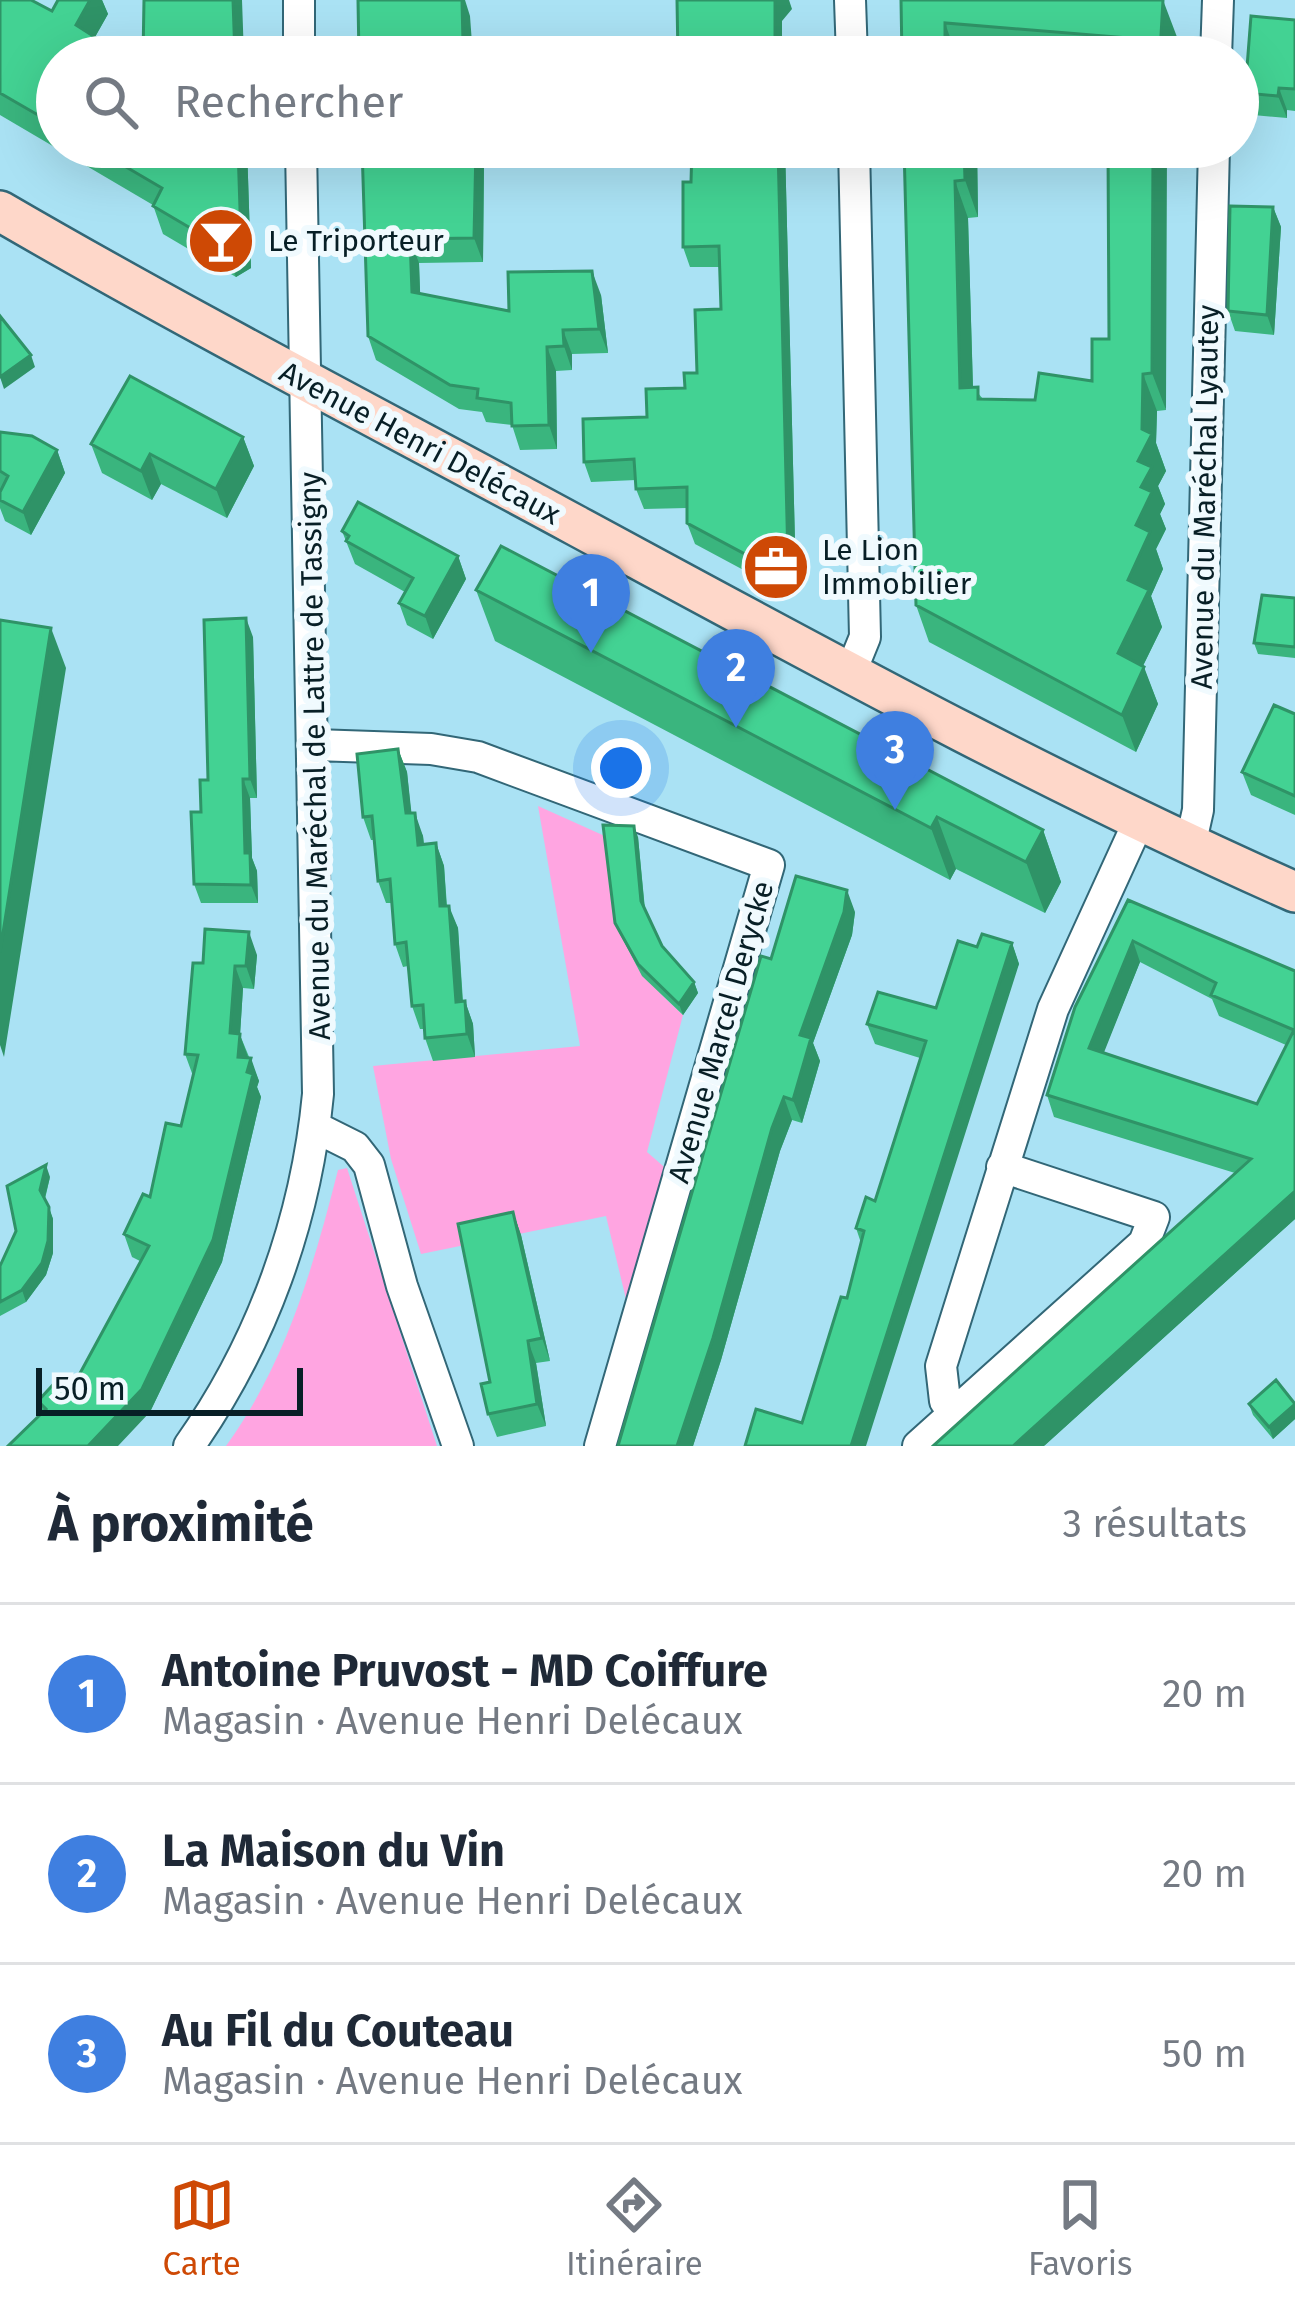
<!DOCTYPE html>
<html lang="fr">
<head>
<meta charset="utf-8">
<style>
  body { margin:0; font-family:"Fira Sans",sans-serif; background:#f6f6f7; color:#1f2937 }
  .scale { position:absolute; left:36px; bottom:30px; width:267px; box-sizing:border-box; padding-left:12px; border:6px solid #081f26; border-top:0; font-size:33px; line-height:42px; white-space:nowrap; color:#081f26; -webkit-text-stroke:9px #f0fafe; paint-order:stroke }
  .you { position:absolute; left:621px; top:768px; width:42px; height:42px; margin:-30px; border:9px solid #fff; border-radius:50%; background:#1a73e8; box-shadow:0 0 0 18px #1a73e833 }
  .badge { display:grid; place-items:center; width:78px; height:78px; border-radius:50%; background:#ce4905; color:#fff; font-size:39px; font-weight:700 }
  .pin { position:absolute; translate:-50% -99px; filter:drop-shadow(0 3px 6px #0008) }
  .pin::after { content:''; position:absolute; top:63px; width:42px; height:36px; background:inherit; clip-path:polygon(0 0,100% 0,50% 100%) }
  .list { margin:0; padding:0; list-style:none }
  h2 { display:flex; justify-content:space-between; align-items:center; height:156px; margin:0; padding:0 48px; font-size:51px }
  h2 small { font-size:39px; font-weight:400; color:#747a83 }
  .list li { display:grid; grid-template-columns:78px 1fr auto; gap:36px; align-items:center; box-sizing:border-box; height:180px; padding:0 48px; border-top:3px solid #e0e1e3 }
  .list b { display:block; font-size:45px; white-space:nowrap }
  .list p { margin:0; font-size:39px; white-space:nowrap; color:#747a83 }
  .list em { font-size:39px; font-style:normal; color:#747a83 }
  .icon { flex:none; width:66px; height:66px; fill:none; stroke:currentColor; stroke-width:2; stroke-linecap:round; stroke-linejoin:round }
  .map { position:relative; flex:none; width:1295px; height:1446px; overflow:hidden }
  .search { position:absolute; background:#fff; box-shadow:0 12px 48px #0002; left:36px; right:36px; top:36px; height:132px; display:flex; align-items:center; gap:30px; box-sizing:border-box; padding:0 42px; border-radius:66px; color:#747a83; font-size:45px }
  .sheet { height:696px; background:#fff }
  nav { display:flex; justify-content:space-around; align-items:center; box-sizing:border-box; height:168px; border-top:3px solid #e0e1e3; background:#fff; font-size:33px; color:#747a83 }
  nav a { display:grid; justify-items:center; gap:6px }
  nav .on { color:#ce4905 }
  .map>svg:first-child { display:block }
  .green { fill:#ffa5e1 }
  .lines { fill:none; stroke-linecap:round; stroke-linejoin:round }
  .street-casing { stroke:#326777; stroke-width:34 }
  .secondary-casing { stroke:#326777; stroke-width:44 }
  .street { stroke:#fff; stroke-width:30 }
  .secondary { stroke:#fed7c9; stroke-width:39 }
  .wall { fill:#3ab57e; fill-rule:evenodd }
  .shaded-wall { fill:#2f9367 }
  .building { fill:#43d293; stroke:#2f9367; stroke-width:3; fill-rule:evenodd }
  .labels { text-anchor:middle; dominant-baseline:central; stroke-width:12; stroke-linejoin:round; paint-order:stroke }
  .poi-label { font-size:30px; fill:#081f26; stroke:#f0fafe; text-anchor:start }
  .street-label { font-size:30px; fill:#081f26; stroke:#f0fafe }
</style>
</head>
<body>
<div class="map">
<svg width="1295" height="1446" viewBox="0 0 1295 1446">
  <rect width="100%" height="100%" fill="#aae2f4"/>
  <path class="green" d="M 538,806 L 607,837 C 613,921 619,957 683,1015 L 647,1152 L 670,1172 L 631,1320 L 606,1216 L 421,1254 L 391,1159 L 373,1066 L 580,1046 Z
    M 347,1168 L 437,1446 L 226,1446 C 286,1363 313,1268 338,1170 Z"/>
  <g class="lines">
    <g class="street-casing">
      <path id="street" d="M 299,0 L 299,57
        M 850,0 L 852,57
        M 1216,57 L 1218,0
        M 850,674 L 865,637 L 854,147
        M 315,745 L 431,749 L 478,757 L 769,865 L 600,1446
        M 1190,846 L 1198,810 L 1214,147
        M 315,1127 L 355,1147 L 369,1165 L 402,1286 L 458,1446
        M 954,1413 L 945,1401 L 941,1366 L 1053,1009 L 1138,823
        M 189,1446 C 262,1343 306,1220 318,1094 L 301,147
        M 918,1446 L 1144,1243 L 1154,1217 L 1002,1167"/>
    </g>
    <g class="secondary-casing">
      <path id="secondary" d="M 0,211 C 189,321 383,421 575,525 C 812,653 1048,783 1295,892"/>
    </g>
    <use href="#street" class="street"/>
    <use href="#secondary" class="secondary"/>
  </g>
  <path class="wall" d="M 0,0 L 52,11 L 58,0 L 102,0 L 108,14 L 95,37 L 57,57 L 57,147 L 247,147 L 251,268 L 236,277 L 163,234 L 153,205 L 0,115 Z
    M 901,0 L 1177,37 L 1176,57 L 902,57 Z
    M 1295,20 L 1295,111 L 1287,110 L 1287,118 L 1253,115 L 1245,93 Z
    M 362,147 L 480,147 L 484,160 L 483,262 L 419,263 L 420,294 L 509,311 L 601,295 L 608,353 L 572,354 L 572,370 L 556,371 L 557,449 L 520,450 L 512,425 L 486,422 L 482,412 L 459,409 L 376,360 L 368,336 Z
    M 692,147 L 785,147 L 796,582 L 781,590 L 695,544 L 687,523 L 687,508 L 644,509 L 636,489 L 636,480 L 591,482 L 584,462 L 685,388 L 697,373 L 721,309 L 720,267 L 690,267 L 683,247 L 691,182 Z
    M 904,147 L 977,147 L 978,217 L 968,218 L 973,387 L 983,399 L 1035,400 L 1092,381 L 1109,339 L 1108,147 L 1166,410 L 1157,411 L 1156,443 L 1166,471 L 1158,486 L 1165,504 L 1160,514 L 1166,529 L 1156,549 L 1163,569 L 1151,596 L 1162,627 L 1143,666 L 1158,704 L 1136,752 L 929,642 L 916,605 Z
    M 1273,207 L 1281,227 L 1274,335 L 1235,331 L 1228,311 Z
    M 0,432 L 57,450 L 65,473 L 31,535 L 5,521 L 0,508 Z
    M 243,437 L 254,466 L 227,518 L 161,484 L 152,500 L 102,473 L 91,444 Z
    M 342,531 L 458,556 L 466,579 L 433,639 L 407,625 L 399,603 L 405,592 L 355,564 Z
    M 476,590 L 1043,830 L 1061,882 L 1045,913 L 956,869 L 950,880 L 495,641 Z
    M 1295,598 L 1295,658 L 1258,654 L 1254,643 Z
    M 253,637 L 257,798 L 250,798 L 252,858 L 257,871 L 258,903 L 201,903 L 194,884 L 201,812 L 208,780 Z
    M 1295,714 L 1295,815 L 1251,795 L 1242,772 Z
    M 398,749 L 407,772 L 411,813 L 423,836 L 424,844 L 436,843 L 444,866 L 447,906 L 458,928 L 463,1001 L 465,1001 L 473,1024 L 475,1057 L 433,1061 L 425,1038 L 424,1029 L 420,1029 L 412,1006 L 408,966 L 403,967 L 395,944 L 392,903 L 386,903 L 378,881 L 374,840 L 371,840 L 363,817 Z
    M 638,837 L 645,909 L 662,946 L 694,982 L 698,993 L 683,1015 L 642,976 L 620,934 L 615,923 Z
    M 1128,900 L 1295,971 L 1295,1219 L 1044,1446 L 1235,1173 L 1054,1117 L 1047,1095 ZM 1140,962 L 1212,999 L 1219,1016 L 1286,1045 L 1257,1104 L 1103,1053 Z
    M 855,912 L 852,935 L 813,1043 L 820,1061 L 802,1123 L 792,1120 L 780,1151 L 721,1360 L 693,1446 L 618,1446 L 771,959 Z
    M 1012,943 L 1019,964 L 802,1423 L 847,1298 L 861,1243 L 856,1228 L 875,1201 L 920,1058 L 875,1044 L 867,1024 L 936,1008 L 977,947 Z
    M 257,955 L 254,989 L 243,988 L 240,1035 L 259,1081 L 257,1087 L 261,1097 L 222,1262 L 150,1412 L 42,1412 L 38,1401 L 72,1388 L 140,1261 L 132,1257 L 124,1234 L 150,1197 L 181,1126 L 193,1076 L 185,1054 L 203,963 Z
    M 50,1177 L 45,1199 L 53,1219 L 53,1253 L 46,1275 L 26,1302 L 0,1316 L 0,1266 Z
    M 513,1212 L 521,1235 L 550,1361 L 536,1363 L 546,1426 L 497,1437 L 488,1414 L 490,1382 Z
    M 1295,1402 L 1295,1419 L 1273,1439 L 1253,1415 L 1249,1404 Z"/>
  <path class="shaded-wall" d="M 90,0 L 102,0 L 108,14 L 86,53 L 76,25 Z
    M 233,0 L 242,0 L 244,57 L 235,57 Z
    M 462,0 L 465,0 L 470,16 L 473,57 L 467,57 L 463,43 Z
    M 775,0 L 789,0 L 792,9 L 782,21 L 782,57 L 775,57 Z
    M 1163,0 L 1177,37 L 1176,57 L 1161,57 L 1160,53 Z
    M 945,23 L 957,57 L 945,57 Z
    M 1279,88 L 1287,110 L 1287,118 L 1278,96 Z
    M 238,147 L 247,147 L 251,268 L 236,277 L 226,249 Z
    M 476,147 L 480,147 L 484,160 L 483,262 L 474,238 Z
    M 778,147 L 785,147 L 796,582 L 788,561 Z
    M 964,147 L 977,147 L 978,217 L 965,180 Z
    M 1153,147 L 1167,147 L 1166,410 L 1152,373 Z
    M 955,181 L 968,218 L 974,425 L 960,388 Z
    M 1273,207 L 1281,227 L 1274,335 L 1267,315 Z
    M 410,239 L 419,263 L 421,316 L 412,292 Z
    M 592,271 L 601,295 L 608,353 L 599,329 Z
    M 563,330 L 572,354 L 572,370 L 564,346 Z
    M 547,347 L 556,371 L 557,449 L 549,425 Z
    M 31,355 L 35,367 L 4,389 L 0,377 Z
    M 1143,374 L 1157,411 L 1156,443 L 1166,471 L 1158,486 L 1165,504 L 1160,514 L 1166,529 L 1156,549 L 1163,569 L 1151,596 L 1162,627 L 1131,690 L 1118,653 L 1141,487 L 1138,461 Z
    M 243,437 L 254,466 L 227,518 L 216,489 Z
    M 57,450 L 65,473 L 31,535 L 23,512 Z
    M 150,454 L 161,484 L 152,500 L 141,471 Z
    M 458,556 L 466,579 L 433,639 L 425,616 Z
    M 246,618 L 253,637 L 257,798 L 250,779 Z
    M 51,628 L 66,668 L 4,1057 L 0,1045 L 0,952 Z
    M 1144,667 L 1158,704 L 1136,752 L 1122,715 Z
    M 398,749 L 407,772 L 414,836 L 406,813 Z
    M 243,779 L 250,798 L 252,858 L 257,871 L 258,903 L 251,885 L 245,853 Z
    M 415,813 L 423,836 L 426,868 L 418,845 Z
    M 937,817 L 956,869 L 950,880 L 931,828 Z
    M 634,826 L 638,837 L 645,912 L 641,901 Z
    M 1043,830 L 1061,882 L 1045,913 L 1026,862 Z
    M 436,843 L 444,866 L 448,929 L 440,906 Z
    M 847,890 L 855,912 L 852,935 L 813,1043 L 820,1061 L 802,1123 L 793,1100 L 800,1035 Z
    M 449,906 L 458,928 L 464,1025 L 456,1002 Z
    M 249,932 L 257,955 L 254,989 L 246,966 Z
    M 1133,941 L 1140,962 L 1097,1070 L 1089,1048 Z
    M 1012,943 L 1019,964 L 866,1446 L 851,1446 Z
    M 235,966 L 243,988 L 240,1035 L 248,1057 L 247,1080 L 230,1033 Z
    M 694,982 L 698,993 L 683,1015 L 679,1004 Z
    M 465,1001 L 473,1024 L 475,1057 L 467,1034 Z
    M 251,1058 L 259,1081 L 257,1087 L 261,1097 L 222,1262 L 150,1412 L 118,1446 L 88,1446 L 247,1072 Z
    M 784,1097 L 792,1120 L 780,1151 L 721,1360 L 693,1446 L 677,1446 L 772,1128 Z
    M 46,1165 L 50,1177 L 44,1201 L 40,1190 Z
    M 1295,1191 L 1295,1219 L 1044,1446 L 1013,1446 Z
    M 49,1207 L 53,1219 L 53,1253 L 46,1275 L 26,1302 L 22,1290 Z
    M 513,1212 L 521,1235 L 550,1361 L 542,1338 Z
    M 528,1341 L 536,1363 L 546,1426 L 537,1404 Z
    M 1295,1404 L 1295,1419 L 1273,1439 L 1269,1427 Z"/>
  <path class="building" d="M 0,0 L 31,0 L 52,11 L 58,0 L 90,0 L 76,25 L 126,57 L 57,57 L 57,126 L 0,93 Z
    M 144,0 L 233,0 L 235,57 L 143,57 Z
    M 358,0 L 462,0 L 463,43 L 468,43 L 467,57 L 359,57 Z
    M 677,0 L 775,0 L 775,57 L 678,57 Z
    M 901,0 L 1163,0 L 1160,53 L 1129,50 L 1130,38 L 945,23 L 945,57 L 902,57 Z
    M 1251,16 L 1295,20 L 1295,89 L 1279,88 L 1278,96 L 1245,93 Z
    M 92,147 L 238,147 L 241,240 L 226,249 L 153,206 L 162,188 Z
    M 362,147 L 476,147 L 474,238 L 410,239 L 412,292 L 509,311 L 508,272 L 592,271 L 599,329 L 563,330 L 564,346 L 547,347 L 549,425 L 512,426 L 511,403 L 477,398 L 478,389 L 450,385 L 368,336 Z
    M 692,147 L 778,147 L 788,561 L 773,569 L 687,523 L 687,487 L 636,489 L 634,459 L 584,462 L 583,419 L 647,417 L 646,389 L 685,388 L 684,373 L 697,373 L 695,310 L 721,309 L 719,246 L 683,247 L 683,182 L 691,182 Z
    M 904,147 L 964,147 L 965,180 L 955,181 L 960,388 L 978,387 L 978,399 L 1035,400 L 1039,373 L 1092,381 L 1092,339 L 1109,339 L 1108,147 L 1153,147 L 1152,373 L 1143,374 L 1142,429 L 1152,434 L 1138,461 L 1152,467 L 1141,487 L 1152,492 L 1136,525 L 1150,532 L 1128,580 L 1149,590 L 1118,653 L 1144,667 L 1122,715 L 916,605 Z
    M 1230,206 L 1273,207 L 1267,315 L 1228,311 Z
    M 0,316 L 31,355 L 0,377 Z
    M 130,376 L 243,437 L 216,489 L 150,454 L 141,471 L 91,444 Z
    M 0,432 L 32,436 L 57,450 L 23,512 L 0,500 L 0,492 L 8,476 L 0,471 Z
    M 358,502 L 458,556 L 425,616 L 399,603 L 413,578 L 346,541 L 349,536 L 342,531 Z
    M 501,546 L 1043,830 L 1026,862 L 937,817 L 931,828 L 476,590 Z
    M 1262,595 L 1295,598 L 1295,647 L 1254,643 Z
    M 246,618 L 250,779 L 243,779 L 245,853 L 250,853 L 251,885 L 194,884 L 191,812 L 201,812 L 200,780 L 208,780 L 204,620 Z
    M 0,620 L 51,628 L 0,952 Z
    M 1274,705 L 1295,714 L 1295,796 L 1242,772 Z
    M 398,749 L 406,813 L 415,813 L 418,845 L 436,843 L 440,906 L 449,906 L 456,1002 L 465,1001 L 467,1034 L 425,1038 L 423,1005 L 412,1006 L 406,942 L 395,944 L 390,879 L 378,881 L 372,816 L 363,817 L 357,754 Z
    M 603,825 L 634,826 L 641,901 L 662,946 L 694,982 L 679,1004 L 638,964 L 615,923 Z
    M 796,876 L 847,890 L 844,912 L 800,1035 L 811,1038 L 793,1100 L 784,1097 L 772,1128 L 713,1338 L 677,1446 L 618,1446 L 761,956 L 771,959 Z
    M 1128,900 L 1295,971 L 1295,1191 L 1013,1446 L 933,1446 L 1251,1159 L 1047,1095 L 1075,1007 ZM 1133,941 L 1216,983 L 1211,995 L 1294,1030 L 1257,1104 L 1089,1048 Z
    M 205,929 L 249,932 L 246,966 L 235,966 L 230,1033 L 240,1034 L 238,1057 L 251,1058 L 247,1072 L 253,1074 L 213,1240 L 142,1389 L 88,1446 L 8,1446 L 46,1409 L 38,1401 L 60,1377 L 72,1388 L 149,1246 L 124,1234 L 143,1194 L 150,1197 L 166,1123 L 181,1126 L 198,1055 L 185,1054 L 193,963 L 203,963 Z
    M 982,934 L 1012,943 L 851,1446 L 745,1446 L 756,1409 L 802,1423 L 841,1297 L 847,1298 L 864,1231 L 856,1228 L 866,1197 L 875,1201 L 926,1041 L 867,1024 L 878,992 L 936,1008 L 958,941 L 977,947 Z
    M 46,1165 L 40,1190 L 49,1207 L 48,1241 L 42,1263 L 22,1290 L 0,1302 L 0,1266 L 16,1231 L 7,1186 Z
    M 513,1212 L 542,1338 L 528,1341 L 537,1404 L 488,1414 L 481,1384 L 490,1382 L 458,1224 Z
    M 1276,1380 L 1295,1404 L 1269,1427 L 1249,1404 Z"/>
  <defs>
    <g id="bar-disc" transform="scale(3.45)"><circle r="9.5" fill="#ce4905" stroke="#f0fafe"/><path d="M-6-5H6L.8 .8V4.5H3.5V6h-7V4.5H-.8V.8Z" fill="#fff"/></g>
    <g id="office-disc" transform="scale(3.45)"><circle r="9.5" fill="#ce4905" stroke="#f0fafe"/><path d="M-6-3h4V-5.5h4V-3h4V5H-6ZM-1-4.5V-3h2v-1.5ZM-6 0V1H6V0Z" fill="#fff"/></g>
  </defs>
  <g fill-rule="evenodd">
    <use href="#bar-disc" x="221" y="241"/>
    <use href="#office-disc" x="776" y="567"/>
  </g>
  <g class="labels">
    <g class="poi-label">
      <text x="268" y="241">Le Triporteur</text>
      <text x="822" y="550">Le Lion<tspan x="822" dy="34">Immobilier</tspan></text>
    </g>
    <g class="street-label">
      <text transform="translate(420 443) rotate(28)">Avenue Henri Delécaux</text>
      <text transform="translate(1205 497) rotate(-89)">Avenue du Maréchal Lyautey</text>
      <text transform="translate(315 756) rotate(-91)">Avenue du Maréchal de Lattre de Tassigny</text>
      <text transform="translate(721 1032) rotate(-74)">Avenue Marcel Derycke</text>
    </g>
  </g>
</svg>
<div class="scale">50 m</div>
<div class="you"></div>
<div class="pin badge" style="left:591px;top:653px;background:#3f7fe0">1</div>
<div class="pin badge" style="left:736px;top:728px;background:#3f7fe0">2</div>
<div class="pin badge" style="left:895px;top:810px;background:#3f7fe0">3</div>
<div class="search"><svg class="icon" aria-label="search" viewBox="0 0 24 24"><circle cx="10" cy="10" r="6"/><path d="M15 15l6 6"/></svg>Rechercher</div>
</div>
<section class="sheet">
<h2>À proximité<small>3 résultats</small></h2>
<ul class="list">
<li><span class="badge" style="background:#3f7fe0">1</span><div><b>Antoine Pruvost - MD Coiffure</b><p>Magasin · Avenue Henri Delécaux</p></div><em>20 m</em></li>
<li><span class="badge" style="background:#3f7fe0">2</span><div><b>La Maison du Vin</b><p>Magasin · Avenue Henri Delécaux</p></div><em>20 m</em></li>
<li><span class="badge" style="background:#3f7fe0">3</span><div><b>Au Fil du Couteau</b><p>Magasin · Avenue Henri Delécaux</p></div><em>50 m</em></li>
</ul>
</section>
<nav>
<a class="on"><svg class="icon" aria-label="map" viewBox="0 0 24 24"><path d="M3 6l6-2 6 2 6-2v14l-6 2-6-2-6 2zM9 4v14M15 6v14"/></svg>Carte</a>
<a><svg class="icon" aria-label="directions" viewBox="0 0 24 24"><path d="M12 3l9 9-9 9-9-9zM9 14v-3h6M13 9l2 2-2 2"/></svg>Itinéraire</a>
<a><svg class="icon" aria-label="saved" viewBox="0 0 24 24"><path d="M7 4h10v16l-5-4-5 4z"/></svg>Favoris</a>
</nav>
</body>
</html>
